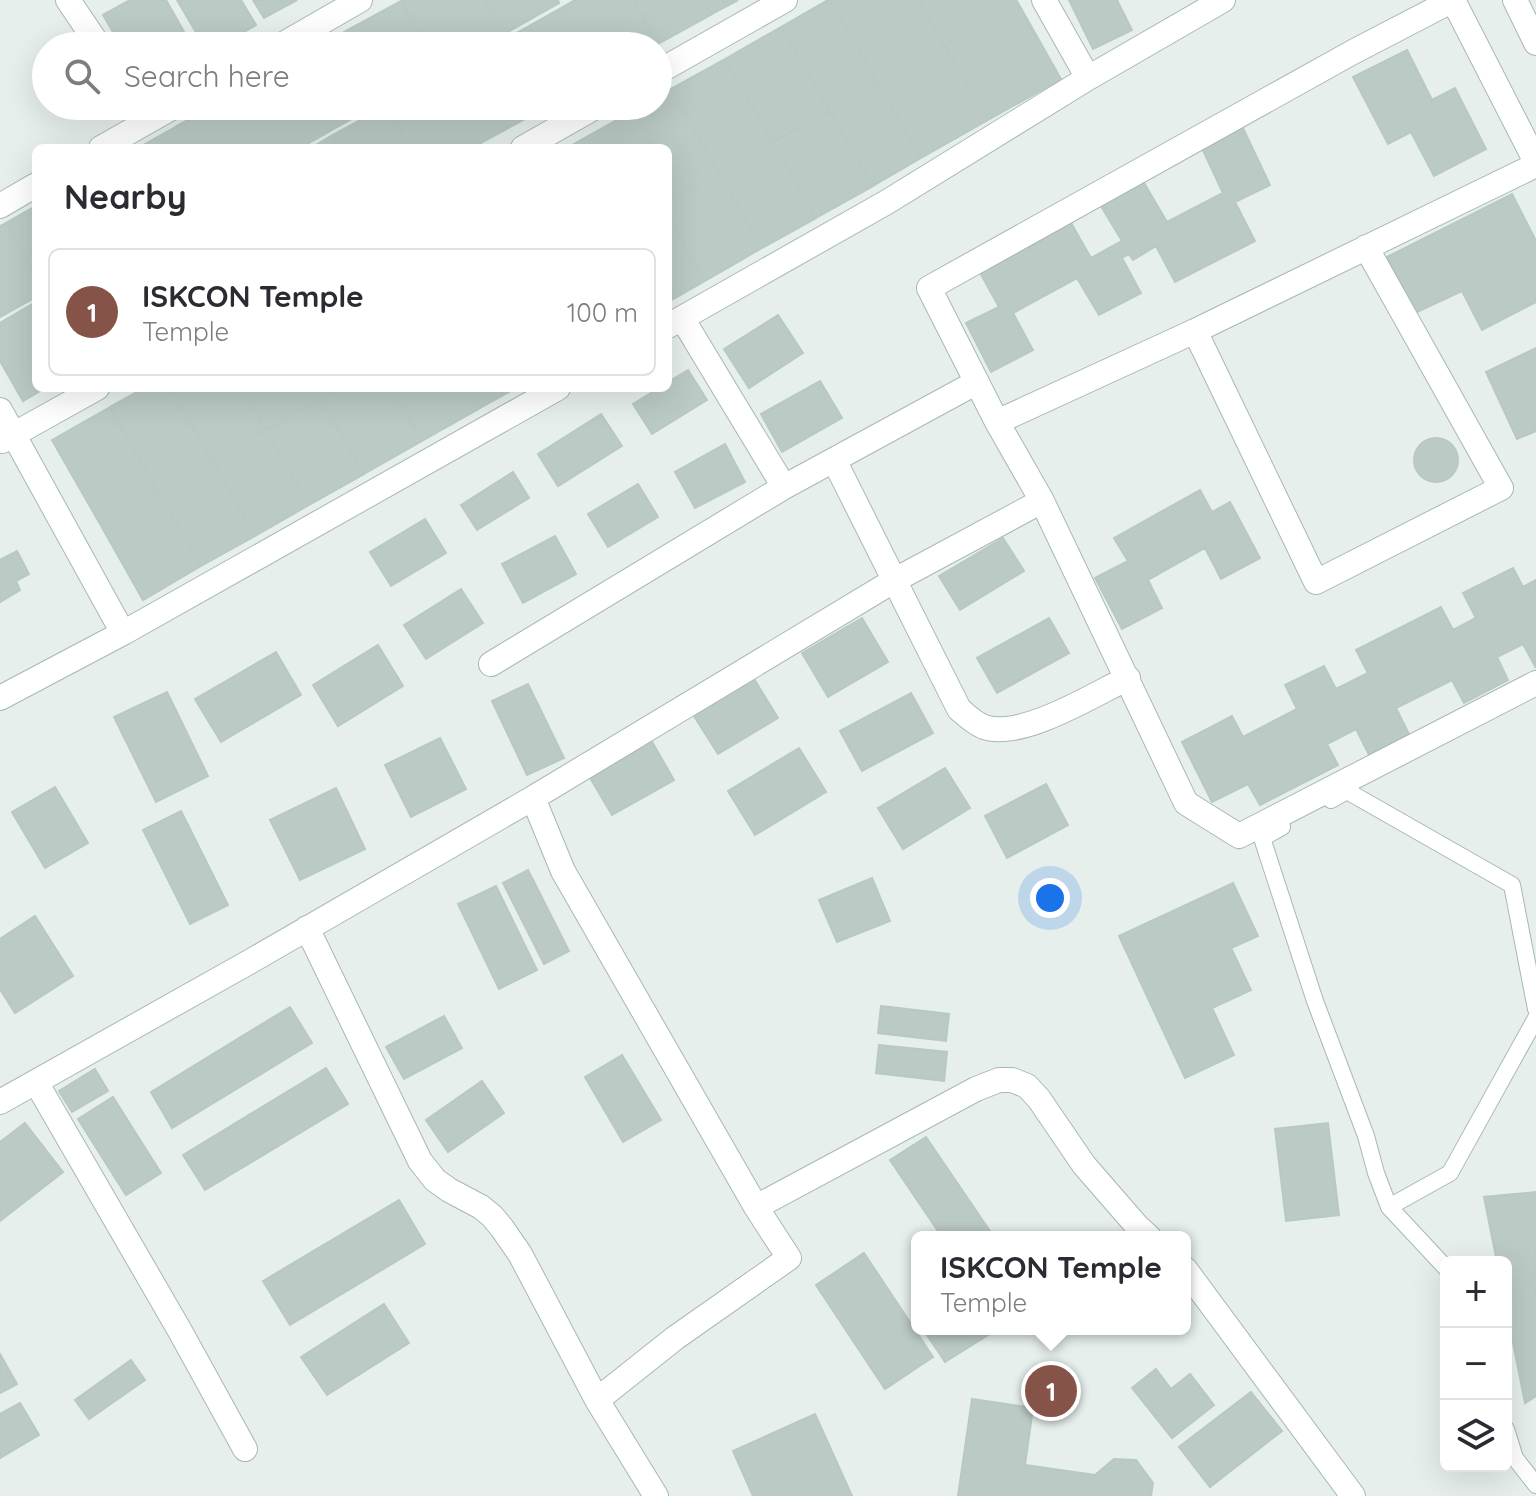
<!DOCTYPE html>
<html lang="en">
<head>
<meta charset="utf-8">
<style>
  body { margin:0; font-family:Quicksand,sans-serif; background:#f2f2f3; color:#2b2b33 }
  .controls { position:absolute; right:24px; bottom:24px; display:grid; overflow:hidden; border-radius:12px; box-shadow:0 8px 32px #0002 }
  .controls button { width:72px; height:72px; display:grid; place-items:center; padding:0; border:0; border-bottom:2px solid #e1e1e2; background:#fff; color:#2b2b33; font:40px sans-serif }
  .you { position:absolute; left:1050px; top:898px; width:28px; height:28px; margin:-20px; border:6px solid #fff; border-radius:50%; background:#1a73e8; box-shadow:0 0 0 12px #1a73e833 }
  .badge { display:grid; place-items:center; width:52px; height:52px; border-radius:50%; background:#855347; color:#fff; font-size:26px; font-weight:700 }
  .pin { position:absolute; translate:-50% -50%; border:4px solid #fff; box-shadow:0 2px 8px #0006 }
  .popup { position:absolute; left:911px; top:1231px; width:280px; height:104px; box-sizing:border-box; display:grid; place-content:center; border-radius:12px; background:#fff; filter:drop-shadow(0 2px 6px #0005); font-size:26px; white-space:nowrap; color:#7c7c81 }
  .popup b { font-size:30px; color:#2b2b33 }
  .popup::after { content:''; position:absolute; left:50%; top:100%; margin-left:-16px; border:16px solid transparent; border-top-color:#fff }
  .list { margin:0; padding:0; list-style:none }
  h2 { display:flex; justify-content:space-between; align-items:center; height:104px; margin:0; padding:0 32px; font-size:34px }
  h2 small { font-size:26px; font-weight:400; color:#7c7c81 }
  .list li { display:grid; grid-template-columns:52px 1fr auto; gap:24px; align-items:center; box-sizing:border-box; height:128px; margin:0 16px 16px; padding:0 16px; border:2px solid #e1e1e2; border-radius:12px }
  .list b { display:block; font-size:30px; white-space:nowrap }
  .list p { margin:0; font-size:26px; white-space:nowrap; color:#7c7c81 }
  .list em { font-size:26px; font-style:normal; color:#7c7c81 }
  .icon { flex:none; width:44px; height:44px; fill:none; stroke:currentColor; stroke-width:2; stroke-linecap:round; stroke-linejoin:round }
  .map { position:relative; flex:none; width:1536px; height:1496px; overflow:hidden }
  .search { position:absolute; background:#fff; box-shadow:0 8px 32px #0002; left:32px; top:32px; width:640px; height:88px; display:flex; align-items:center; gap:20px; box-sizing:border-box; padding:0 28px; border-radius:44px; color:#7c7c81; font-size:30px }
  .panel { position:absolute; background:#fff; box-shadow:0 8px 32px #0002; left:32px; top:144px; width:640px; height:248px; border-radius:12px }
  .map>svg:first-child { display:block }
  .building { fill:#bbcac4; stroke:#b8c9c2; stroke-width:2 }
  .lines { fill:none; stroke-linecap:round; stroke-linejoin:round }
  .service-casing { stroke:#a8b8b2; stroke-width:18 }
  .minor-casing { stroke:#a8b8b2; stroke-width:26 }
  .tertiary-casing { stroke:#a8b8b2; stroke-width:26 }
  .service { stroke:#fff; stroke-width:16 }
  .minor { stroke:#fff; stroke-width:24 }
  .tertiary { stroke:#fff; stroke-width:24 }
</style>
</head>
<body>
<div class="map">
<svg width="1536" height="1496" viewBox="0 0 1536 1496">
  <rect width="100%" height="100%" fill="#e6efeb"/>
  <path class="building" d="M 130,0 L 166,0 L 192,46 L 121,46 L 103,15 Z
    M 177,0 L 241,0 L 256,25 L 220,46 L 204,46 Z
    M 253,0 L 297,0 L 264,18 Z
    M 402,0 L 484,0 L 504,34 L 482,46 L 426,46 L 401,1 Z
    M 484,0 L 558,0 L 559,3 L 504,34 Z
    M 575,0 L 633,0 L 658,44 L 656,46 L 583,46 L 561,8 Z
    M 633,0 L 704,0 L 712,14 L 658,44 Z
    M 704,0 L 738,0 L 712,14 Z
    M 828,0 L 830,0 L 878,83 L 830,111 L 781,27 Z
    M 830,0 L 919,0 L 944,45 L 878,83 Z
    M 919,0 L 1016,0 L 1018,3 L 944,45 Z
    M 1069,0 L 1117,0 L 1132,30 L 1093,49 Z
    M 401,1 L 426,46 L 354,46 L 346,31 Z
    M 1018,3 L 1061,79 L 988,120 L 944,45 Z
    M 561,8 L 583,46 L 510,46 L 506,39 Z
    M 781,27 L 830,111 L 773,142 L 725,59 Z
    M 346,31 L 354,46 L 320,46 Z
    M 506,39 L 510,46 L 493,46 Z
    M 944,45 L 988,120 L 921,158 L 878,83 Z
    M 1407,50 L 1432,100 L 1455,88 L 1486,149 L 1434,176 L 1411,132 L 1388,144 L 1353,77 Z
    M 725,59 L 773,142 L 719,173 L 671,89 Z
    M 878,83 L 921,158 L 873,186 L 830,111 Z
    M 671,89 L 719,173 L 668,202 L 668,148 L 628,148 L 613,122 L 641,106 L 658,106 L 658,97 Z
    M 213,106 L 240,106 L 264,148 L 189,148 L 177,126 Z
    M 240,106 L 316,106 L 330,131 L 300,148 L 264,148 Z
    M 316,106 L 375,106 L 330,131 Z
    M 386,106 L 411,148 L 340,148 L 333,135 Z
    M 388,106 L 460,106 L 481,143 L 473,148 L 411,148 Z
    M 460,106 L 544,106 L 545,108 L 481,143 Z
    M 830,111 L 873,186 L 816,218 L 773,142 Z
    M 613,122 L 628,148 L 567,148 Z
    M 1241,124 L 1270,185 L 1235,202 L 1255,241 L 1175,282 L 1156,246 L 1133,260 L 1129,254 L 1122,258 L 1141,293 L 1099,315 L 1077,278 L 1013,313 L 1033,350 L 991,372 L 966,323 L 999,307 L 979,271 L 1070,221 L 1091,258 L 1122,241 L 1101,206 L 1143,181 L 1167,222 L 1223,193 L 1200,144 Z
    M 177,126 L 189,148 L 138,148 Z
    M 333,135 L 340,148 L 311,148 Z
    M 773,142 L 816,218 L 762,248 L 719,173 Z
    M 719,173 L 762,248 L 705,281 L 668,217 L 668,202 Z
    M 1512,194 L 1536,241 L 1536,302 L 1482,330 L 1462,291 L 1415,313 L 1387,257 Z
    M 36,206 L 36,276 L 6,223 Z
    M 668,217 L 705,281 L 668,302 Z
    M 6,223 L 36,276 L 36,297 L 0,317 L 0,226 Z
    M 36,302 L 36,388 L 45,388 L 23,401 L 0,361 L 0,323 Z
    M 778,315 L 803,353 L 749,388 L 724,349 Z
    M 1536,348 L 1536,431 L 1517,439 L 1486,372 Z
    M 688,370 L 707,400 L 652,434 L 633,404 L 659,388 L 668,388 L 668,382 Z
    M 820,381 L 842,418 L 782,452 L 761,414 Z
    M 144,388 L 171,388 L 212,460 L 158,491 L 110,407 Z
    M 171,388 L 242,388 L 266,430 L 212,460 Z
    M 242,388 L 315,388 L 321,399 L 266,430 Z
    M 315,388 L 340,388 L 321,399 Z
    M 340,388 L 391,388 L 422,441 L 364,474 L 321,399 Z
    M 391,388 L 469,388 L 480,408 L 422,441 Z
    M 469,388 L 516,388 L 480,408 Z
    M 321,399 L 364,474 L 309,505 L 266,430 Z
    M 110,407 L 158,491 L 100,524 L 52,440 Z
    M 601,414 L 622,446 L 558,486 L 538,454 Z
    M 266,430 L 309,505 L 255,536 L 212,460 Z
    M1414 460a22 22 0 1 1 44 0a22 22 0 1 1-44 0Z
    M 725,444 L 745,482 L 695,508 L 675,472 Z
    M 212,460 L 255,536 L 201,566 L 158,491 Z
    M 513,472 L 529,498 L 477,530 L 461,505 Z
    M 638,484 L 658,517 L 608,547 L 588,514 Z
    M 1200,490 L 1212,512 L 1230,502 L 1260,558 L 1221,579 L 1205,548 L 1148,580 L 1162,608 L 1122,629 L 1095,578 L 1128,561 L 1114,538 Z
    M 158,491 L 201,566 L 143,600 L 100,524 Z
    M 425,519 L 446,553 L 391,586 L 370,552 Z
    M 555,536 L 576,574 L 523,603 L 502,564 Z
    M 1003,538 L 1024,571 L 960,610 L 939,576 Z
    M 17,551 L 29,574 L 16,581 L 20,590 L 0,602 L 0,560 Z
    M 1513,568 L 1523,587 L 1536,580 L 1536,668 L 1523,644 L 1497,657 L 1508,680 L 1464,703 L 1452,680 L 1396,708 L 1409,734 L 1369,755 L 1356,729 L 1327,744 L 1338,765 L 1260,805 L 1248,784 L 1212,802 L 1182,742 L 1232,716 L 1243,737 L 1297,709 L 1285,685 L 1324,666 L 1336,689 L 1368,673 L 1356,650 L 1441,607 L 1453,630 L 1476,618 L 1463,593 Z
    M 461,589 L 483,623 L 426,659 L 404,625 Z
    M 862,618 L 888,662 L 828,697 L 802,653 Z
    M 1049,618 L 1069,653 L 997,693 L 977,658 Z
    M 378,645 L 403,686 L 338,726 L 313,685 Z
    M 276,652 L 301,695 L 221,742 L 195,699 Z
    M 754,679 L 778,718 L 718,754 L 694,716 Z
    M 528,684 L 564,758 L 527,775 L 492,701 Z
    M 167,692 L 208,776 L 156,802 L 114,717 Z
    M 911,693 L 933,733 L 862,771 L 840,731 Z
    M 440,738 L 466,789 L 411,817 L 385,765 Z
    M 651,740 L 674,780 L 612,815 L 589,776 Z
    M 799,748 L 826,792 L 755,835 L 728,791 Z
    M 945,768 L 970,808 L 903,849 L 878,808 Z
    M 1046,784 L 1068,825 L 1007,858 L 985,816 Z
    M 55,787 L 88,843 L 45,868 L 12,812 Z
    M 336,788 L 365,849 L 300,880 L 270,820 Z
    M 181,811 L 228,905 L 190,924 L 143,830 Z
    M 528,870 L 569,951 L 544,964 L 503,883 Z
    M 872,878 L 890,921 L 837,942 L 819,900 Z
    M 1233,883 L 1258,936 L 1231,948 L 1251,990 L 1212,1008 L 1234,1055 L 1185,1078 L 1119,936 Z
    M 496,886 L 537,970 L 499,989 L 458,904 Z
    M 35,916 L 73,976 L 15,1013 L 0,989 L 0,939 Z
    M 881,1006 L 949,1014 L 946,1041 L 878,1033 Z
    M 290,1007 L 312,1043 L 172,1128 L 151,1092 Z
    M 444,1016 L 462,1048 L 404,1079 L 386,1047 Z
    M 879,1045 L 947,1052 L 944,1081 L 876,1073 Z
    M 622,1055 L 661,1120 L 623,1142 L 585,1077 Z
    M 326,1068 L 348,1104 L 205,1190 L 183,1155 Z
    M 95,1069 L 108,1091 L 72,1112 L 59,1091 Z
    M 482,1081 L 504,1113 L 448,1152 L 426,1120 Z
    M 113,1097 L 161,1173 L 126,1195 L 78,1119 Z
    M 25,1123 L 63,1172 L 0,1221 L 0,1142 Z
    M 1328,1123 L 1339,1215 L 1286,1221 L 1275,1129 Z
    M 926,1137 L 994,1237 L 942,1237 L 890,1160 Z
    M 1536,1192 L 1536,1396 L 1525,1403 L 1506,1307 L 1506,1262 L 1497,1262 L 1484,1197 Z
    M 399,1200 L 425,1244 L 290,1325 L 263,1281 Z
    M 864,1253 L 933,1357 L 885,1389 L 816,1285 Z
    M 384,1304 L 409,1343 L 327,1395 L 301,1357 Z
    M 923,1329 L 995,1329 L 996,1330 L 945,1362 Z
    M 0,1354 L 17,1384 L 0,1393 Z
    M 131,1360 L 145,1380 L 89,1419 L 75,1400 Z
    M 1156,1369 L 1171,1389 L 1190,1374 L 1214,1405 L 1172,1438 L 1132,1388 Z
    M 1251,1392 L 1282,1431 L 1210,1487 L 1179,1447 Z
    M 972,1399 L 1033,1408 L 1025,1465 L 1095,1475 L 1114,1459 L 1136,1460 L 1153,1483 L 1151,1496 L 958,1496 Z
    M 20,1403 L 39,1435 L 0,1458 L 0,1414 Z
    M 815,1414 L 852,1496 L 753,1496 L 733,1451 Z"/>
  <g class="lines">
    <g class="service-casing">
      <path id="service" d="M 1331,800 L 1347,791 L 1512,885 L 1536,1009
        M 1282,827 L 1262,838 L 1315,1001 L 1366,1136 L 1376,1173 L 1389,1207 L 1446,1268
        M 1389,1207 L 1450,1173 L 1536,1018
        M 1506,1429 L 1515,1458 L 1536,1485"/>
    </g>
    <g class="minor-casing">
      <path id="minor" d="M 68,0 L 99,46
        M 1044,0 L 1088,78
        M 280,46 L 360,0
        M 658,72 L 785,0
        M 101,148 L 175,106
        M 523,148 L 597,106
        M 0,206 L 36,185
        M 682,318 L 784,487
        M 668,326 L 887,202 L 1088,78 L 1223,0
        M 1195,331 L 1316,582 L 1501,488 L 1366,247
        M 0,410 L 123,633
        M 997,422 L 1195,331 L 1536,165
        M 2,441 L 97,388
        M 834,460 L 959,709 C 967,716 974,723 984,727 C 1021,740 1093,695 1128,678
        M 1042,501 L 997,422 L 929,288 L 1353,52 L 1453,0 L 1536,162
        M 491,664 L 784,487 L 977,382
        M 0,698 L 123,633 L 558,388
        M 533,798 L 895,580 L 1042,501 L 1186,803 L 1239,836 L 1536,683
        M 307,928 L 420,1161 L 435,1180 L 449,1190 L 481,1207 L 492,1216 L 502,1228 L 520,1254 L 597,1400
        M 36,1082 L 180,1331 L 245,1449
        M 0,1102 L 251,961 L 533,798 L 563,871 L 756,1207
        M 1185,1269 L 1353,1496
        M 656,1496 L 597,1400 L 675,1338 L 789,1258 L 756,1207 L 976,1089 L 999,1080 L 1012,1080 L 1027,1086 L 1039,1099 L 1084,1165 L 1137,1226 L 1149,1237"/>
    </g>
    <g class="tertiary-casing">
      <path id="tertiary" d="M 1515,0 L 1536,43"/>
    </g>
    <use href="#service" class="service"/>
    <use href="#minor" class="minor"/>
    <use href="#tertiary" class="tertiary"/>
  </g>
</svg>
<div class="controls">
<button>+</button>
<button>−</button>
<button><svg class="icon" aria-label="layers" viewBox="0 0 24 24"><path d="M12 4l9 5-9 5-9-5zM3 14l9 5 9-5"/></svg></button>
</div>
<div class="you"></div>
<div class="pin badge" style="left:1051px;top:1391px">1</div>
<div class="popup"><b>ISKCON Temple</b>Temple</div>
<div class="search"><svg class="icon" aria-label="search" viewBox="0 0 24 24"><circle cx="10" cy="10" r="6"/><path d="M15 15l6 6"/></svg>Search here</div>
<section class="panel">
<h2>Nearby<small></small></h2>
<ul class="list">
<li><span class="badge">1</span><div><b>ISKCON Temple</b><p>Temple</p></div><em>100 m</em></li>
</ul>
</section>
</div>
</body>
</html>
